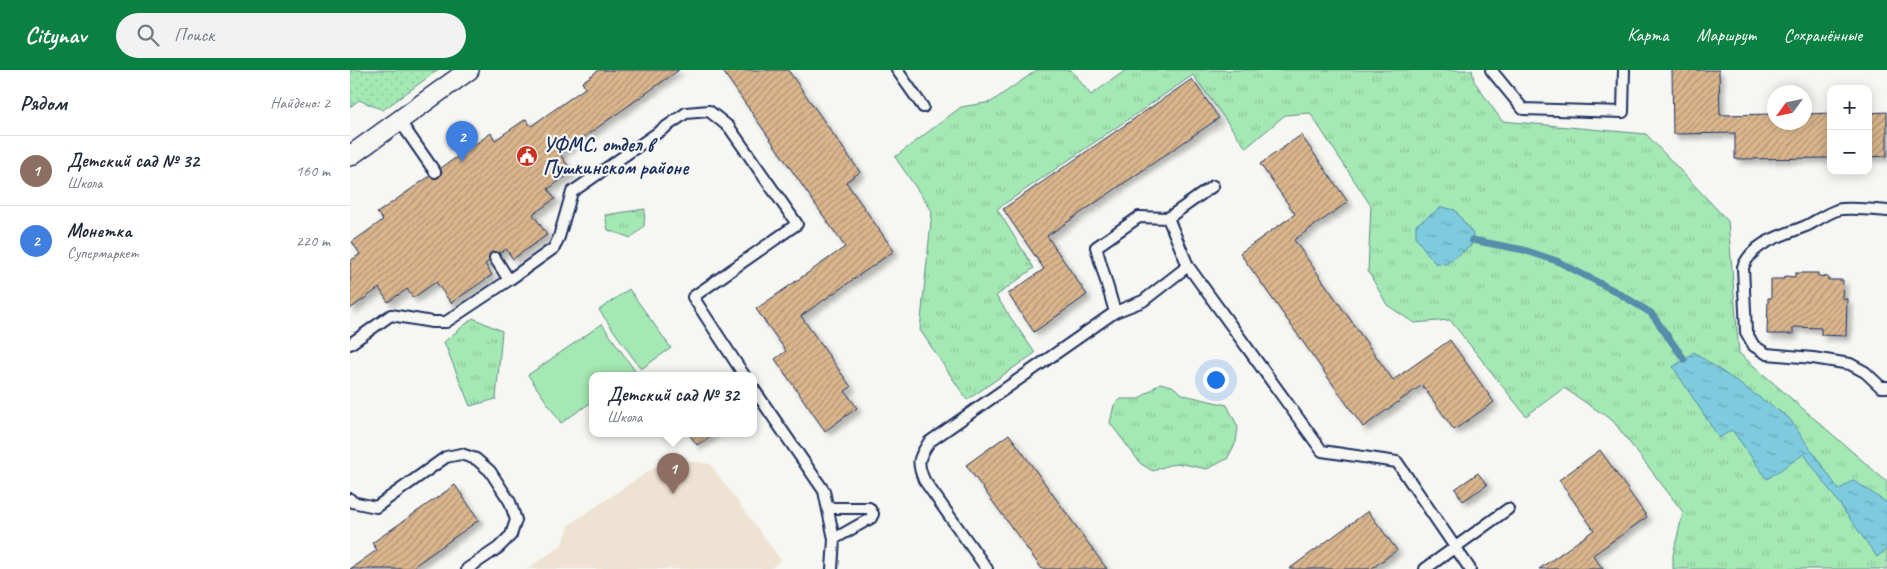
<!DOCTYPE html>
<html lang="ru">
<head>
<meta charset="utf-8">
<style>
  body { margin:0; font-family:Caveat,sans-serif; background:#f2f2f3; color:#1f2937 }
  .controls { position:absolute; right:15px; top:15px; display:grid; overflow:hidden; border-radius:10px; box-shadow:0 2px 12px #0003 }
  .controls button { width:45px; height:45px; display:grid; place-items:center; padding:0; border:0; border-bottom:1px solid #e0e1e3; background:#fff; color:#1f2937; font:25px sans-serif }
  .compass { position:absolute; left:1417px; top:15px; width:45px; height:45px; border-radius:50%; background:#fff; box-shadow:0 2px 12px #0003; rotate:237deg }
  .you { position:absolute; left:865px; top:309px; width:18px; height:18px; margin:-12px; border:4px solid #fff; border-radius:50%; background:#1a73e8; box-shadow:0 0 0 8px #1a73e833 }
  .badge { display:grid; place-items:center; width:32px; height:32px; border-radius:50%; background:#0b8043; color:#fff; font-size:16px; font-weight:700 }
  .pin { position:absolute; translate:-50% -41px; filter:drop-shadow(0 1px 2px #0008) }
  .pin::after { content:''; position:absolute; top:26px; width:18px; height:15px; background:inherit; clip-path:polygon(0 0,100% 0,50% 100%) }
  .popup { position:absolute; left:239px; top:302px; width:168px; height:65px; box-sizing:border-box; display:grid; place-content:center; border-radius:10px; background:#fff; filter:drop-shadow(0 1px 4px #0005); font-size:16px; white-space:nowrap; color:#747a83 }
  .popup b { font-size:19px; color:#1f2937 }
  .popup::after { content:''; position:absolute; left:50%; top:100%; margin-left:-10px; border:10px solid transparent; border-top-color:#fff }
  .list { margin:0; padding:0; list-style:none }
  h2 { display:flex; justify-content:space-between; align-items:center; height:65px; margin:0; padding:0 20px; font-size:21px }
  h2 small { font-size:16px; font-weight:400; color:#747a83 }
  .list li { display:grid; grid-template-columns:32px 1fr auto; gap:15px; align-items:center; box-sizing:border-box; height:70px; padding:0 20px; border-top:1px solid #e0e1e3 }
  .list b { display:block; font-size:19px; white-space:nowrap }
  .list p { margin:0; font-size:16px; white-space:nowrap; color:#747a83 }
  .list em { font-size:16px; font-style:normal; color:#747a83 }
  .icon { flex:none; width:28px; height:28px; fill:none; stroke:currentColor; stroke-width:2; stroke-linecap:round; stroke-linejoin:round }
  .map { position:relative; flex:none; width:1537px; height:499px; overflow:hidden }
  header { display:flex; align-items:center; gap:30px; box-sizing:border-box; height:70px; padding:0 25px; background:#0b8043; color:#fff }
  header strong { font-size:24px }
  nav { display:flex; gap:28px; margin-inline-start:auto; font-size:18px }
  .search { width:350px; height:45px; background:#f2f2f3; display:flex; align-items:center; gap:12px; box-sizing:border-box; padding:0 18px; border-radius:28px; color:#747a83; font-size:19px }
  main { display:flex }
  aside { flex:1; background:#fff }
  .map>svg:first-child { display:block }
  .built { fill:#eee3d3 }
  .grass { fill:url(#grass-dots); stroke:#608c88 }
  .park { fill:url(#park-tufts); stroke:#608c88 }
  .pitch { fill:#a4e8b3; stroke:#608c88 }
  .water { fill:url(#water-ripples); stroke:#568daa }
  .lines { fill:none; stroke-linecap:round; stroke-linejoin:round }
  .stream { stroke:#568daa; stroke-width:7 }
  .building { fill:url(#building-hatch); stroke:#1b2f5e; filter:url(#shadow) }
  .service-casing { stroke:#1b2f5e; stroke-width:14 }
  .minor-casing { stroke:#1b2f5e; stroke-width:22 }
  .service { stroke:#f6f6f2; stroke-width:10 }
  .minor { stroke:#f6f6f2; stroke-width:19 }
  .labels { text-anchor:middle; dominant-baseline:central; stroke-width:4.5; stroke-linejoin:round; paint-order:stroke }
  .poi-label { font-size:20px; font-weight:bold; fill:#1b2f5e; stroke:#f6f6f2; text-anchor:start }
</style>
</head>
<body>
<header>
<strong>Citynav</strong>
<div class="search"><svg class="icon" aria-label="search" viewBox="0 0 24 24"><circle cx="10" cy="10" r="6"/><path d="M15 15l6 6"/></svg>Поиск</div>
<nav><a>Карта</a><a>Маршрут</a><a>Сохранённые</a></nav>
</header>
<main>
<aside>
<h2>Рядом<small>Найдено: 2</small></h2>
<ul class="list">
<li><span class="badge" style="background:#8d6e63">1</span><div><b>Детский сад № 32</b><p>Школа</p></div><em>160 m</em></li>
<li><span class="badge" style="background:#3f7fe0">2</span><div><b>Монетка</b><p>Супермаркет</p></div><em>220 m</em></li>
</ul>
</aside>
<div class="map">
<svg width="1537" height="499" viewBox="0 0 1537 499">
  <defs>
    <pattern id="grass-dots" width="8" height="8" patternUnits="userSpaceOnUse" patternTransform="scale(1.25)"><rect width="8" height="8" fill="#a4e8b3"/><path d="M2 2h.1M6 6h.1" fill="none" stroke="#8dc79c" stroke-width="1.8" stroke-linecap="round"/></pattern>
    <pattern id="park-tufts" width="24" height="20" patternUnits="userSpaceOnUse" patternTransform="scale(1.25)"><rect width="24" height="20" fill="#a4e8b3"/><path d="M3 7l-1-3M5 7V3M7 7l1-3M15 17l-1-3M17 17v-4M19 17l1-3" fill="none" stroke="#8dc79c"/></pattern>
    <pattern id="water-ripples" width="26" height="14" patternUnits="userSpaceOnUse" patternTransform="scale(1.25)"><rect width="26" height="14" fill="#7ecbdd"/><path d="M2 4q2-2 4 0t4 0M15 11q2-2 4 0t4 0" fill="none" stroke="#66a5b6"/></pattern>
    <pattern id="building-hatch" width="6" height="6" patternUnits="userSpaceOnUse" patternTransform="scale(1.25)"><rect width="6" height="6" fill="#dab68c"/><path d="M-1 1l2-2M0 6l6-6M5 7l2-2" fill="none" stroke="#b09476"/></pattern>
    <filter id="shadow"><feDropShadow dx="4.5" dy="4.5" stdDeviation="2.5" flood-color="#0004"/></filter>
  </defs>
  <rect width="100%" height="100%" fill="#f6f6f2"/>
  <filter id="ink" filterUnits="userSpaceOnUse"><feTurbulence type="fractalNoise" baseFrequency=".02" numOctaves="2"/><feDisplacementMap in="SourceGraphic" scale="10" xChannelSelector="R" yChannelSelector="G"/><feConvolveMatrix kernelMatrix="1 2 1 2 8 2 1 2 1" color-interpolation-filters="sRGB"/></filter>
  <g filter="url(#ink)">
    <path class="built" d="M 318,388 L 360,394 L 431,490 L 420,499 L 177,499 L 211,476 L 220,454 Z"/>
    <path class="grass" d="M 0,0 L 88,0 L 33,40 L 9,30 L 0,37 Z"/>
    <path class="park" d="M 687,0 L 721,0 L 741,25 L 776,0 L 1122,0 L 1124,11 L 1152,51 L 1296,64 L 1378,151 L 1389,283 L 1537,412 L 1537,499 L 1323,499 L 1323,485 L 1333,442 L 1263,351 L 1214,318 L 1176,346 L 1100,250 L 1064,253 L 1037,235 L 1018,201 L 1021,136 L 960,43 L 935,45 L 896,78 L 843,5 L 647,139 L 684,198 L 646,226 L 685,283 L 617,330 L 570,260 L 582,141 L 545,87 L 611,37 L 641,32 Z
      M 295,139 L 294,156 L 281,168 L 258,160 L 255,145 Z
      M 123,248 L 152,261 L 146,329 L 120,336 L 94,272 Z
      M 810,313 L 822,316 L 834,325 L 877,335 L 888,357 L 886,372 L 877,389 L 857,399 L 833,394 L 819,395 L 803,401 L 791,394 L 760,353 L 764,335 L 771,329 L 789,329 Z"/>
    <path class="pitch" d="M 279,219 L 321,278 L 291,299 L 249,240 Z
      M 252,254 L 285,301 L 279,305 L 243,305 L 243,331 L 211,353 L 178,305 Z"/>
    <path class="water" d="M 1092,137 L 1105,140 L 1123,164 L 1121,176 L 1096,194 L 1085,193 L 1066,168 L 1066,155 Z
      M 1344,282 L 1439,348 L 1489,420 L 1503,410 L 1537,433 L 1537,479 L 1527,487 L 1454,384 L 1417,409 L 1382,360 L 1369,368 L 1323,297 Z"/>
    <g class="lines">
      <path class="stream" d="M 1122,170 L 1174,180 L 1207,191 L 1265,221 L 1301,243 L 1334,289"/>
    </g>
    <path class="building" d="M 249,0 L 329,0 L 210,84 L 222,102 L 198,119 L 205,129 L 183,144 L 197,165 L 163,189 L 156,179 L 135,194 L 142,205 L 101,233 L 86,212 L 63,228 L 57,219 L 38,232 L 29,218 L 0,239 L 0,191 L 10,184 L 2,172 L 33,150 L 27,143 L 141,63 L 145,70 L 176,49 L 181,56 L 235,18 L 232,12 Z
      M 372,0 L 438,0 L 510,102 L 496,112 L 544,181 L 451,246 L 501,317 L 495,321 L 507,338 L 475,361 L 425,289 L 436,281 L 406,239 L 495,177 Z
      M 1322,0 L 1369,0 L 1370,45 L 1424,44 L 1424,52 L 1454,52 L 1454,44 L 1481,43 L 1481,88 L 1385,89 L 1385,63 L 1323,64 Z
      M 842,9 L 869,48 L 697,166 L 737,225 L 684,262 L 658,224 L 694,199 L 653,139 Z
      M 1537,42 L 1537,86 L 1518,87 L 1518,43 Z
      M 951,65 L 998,132 L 944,170 L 1043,310 L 1100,270 L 1144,332 L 1104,360 L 1072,315 L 1013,357 L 890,183 L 945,144 L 910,94 Z
      M 1445,203 L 1468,203 L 1468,206 L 1478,207 L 1478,210 L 1493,210 L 1492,229 L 1497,229 L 1496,266 L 1471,265 L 1471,258 L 1443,257 L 1443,264 L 1417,264 L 1418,228 L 1421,228 L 1421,209 L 1434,209 L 1435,206 L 1445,207 Z
      M 338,363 L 366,363 L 347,375 Z
      M 659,364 L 757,499 L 692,499 L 616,395 Z
      M 1250,380 L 1297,447 L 1243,485 L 1253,499 L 1189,499 L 1244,460 L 1209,410 Z
      M 1128,403 L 1137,415 L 1113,431 L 1105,419 Z
      M 105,415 L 129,450 L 60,499 L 0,499 L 27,480 L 22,473 Z
      M 1018,441 L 1047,480 L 1021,499 L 939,499 Z"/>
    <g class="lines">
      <g class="service-casing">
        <path id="service" d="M 547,0 L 573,37
          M 1141,0 L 1173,39 L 1273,42 L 1274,0
          M 49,50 L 85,102
          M 1537,141 C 1525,140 1497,137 1487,140 C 1476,144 1466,151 1456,156 C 1432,166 1404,171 1393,197 L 1396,262 L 1404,276 L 1417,284 L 1463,288 L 1500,294 L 1515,302 L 1531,317 L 1537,317
          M 145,188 L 159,210 L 204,178 L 209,167 L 222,122 L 336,43 L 359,41 L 379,57 L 447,154 L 343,227 L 394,305
          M 838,196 L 818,148 L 863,116
          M 765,242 L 746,177 L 789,147 L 818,148
          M 0,274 L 41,245 L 82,252 L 96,252 L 159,210
          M 403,318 L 474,421 L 484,469 L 482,499
          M 0,429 L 2,432 L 26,437 L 96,387 L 111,384 L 126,389 L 140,401 L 160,432 L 166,450 L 161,465 L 148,478 L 117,499
          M 478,438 L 519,438 L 523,444 L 521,448 L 484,469
          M 637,499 L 574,410 C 566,391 569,388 579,372 L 765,242 L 793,231 L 838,196 L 972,381 L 1047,392 L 1120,499
          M 1075,499 L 1158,439"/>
      </g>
      <g class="minor-casing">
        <path id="minor" d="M 0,86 L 119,0"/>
      </g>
      <use href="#service" class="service"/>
      <use href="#minor" class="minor"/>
    </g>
  </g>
  <defs>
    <g id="civic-disc" transform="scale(1.125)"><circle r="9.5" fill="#c8321e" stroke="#f6f6f2"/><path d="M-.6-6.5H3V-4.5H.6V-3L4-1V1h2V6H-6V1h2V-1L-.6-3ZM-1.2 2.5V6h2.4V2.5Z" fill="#fff"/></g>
  </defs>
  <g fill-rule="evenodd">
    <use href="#civic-disc" x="177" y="86"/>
  </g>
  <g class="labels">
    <g class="poi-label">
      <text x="193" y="74">УФМС, отдел в<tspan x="193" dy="23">Пушкинском районе</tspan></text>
    </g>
  </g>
</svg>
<div class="controls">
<button>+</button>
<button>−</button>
</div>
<svg class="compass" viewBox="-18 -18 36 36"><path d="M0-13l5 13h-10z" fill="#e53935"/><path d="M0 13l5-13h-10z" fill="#747a83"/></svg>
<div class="you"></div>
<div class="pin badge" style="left:323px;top:424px;background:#8d6e63">1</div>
<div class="popup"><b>Детский сад № 32</b>Школа</div>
<div class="pin badge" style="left:112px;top:92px;background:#3f7fe0">2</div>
</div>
</main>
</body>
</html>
